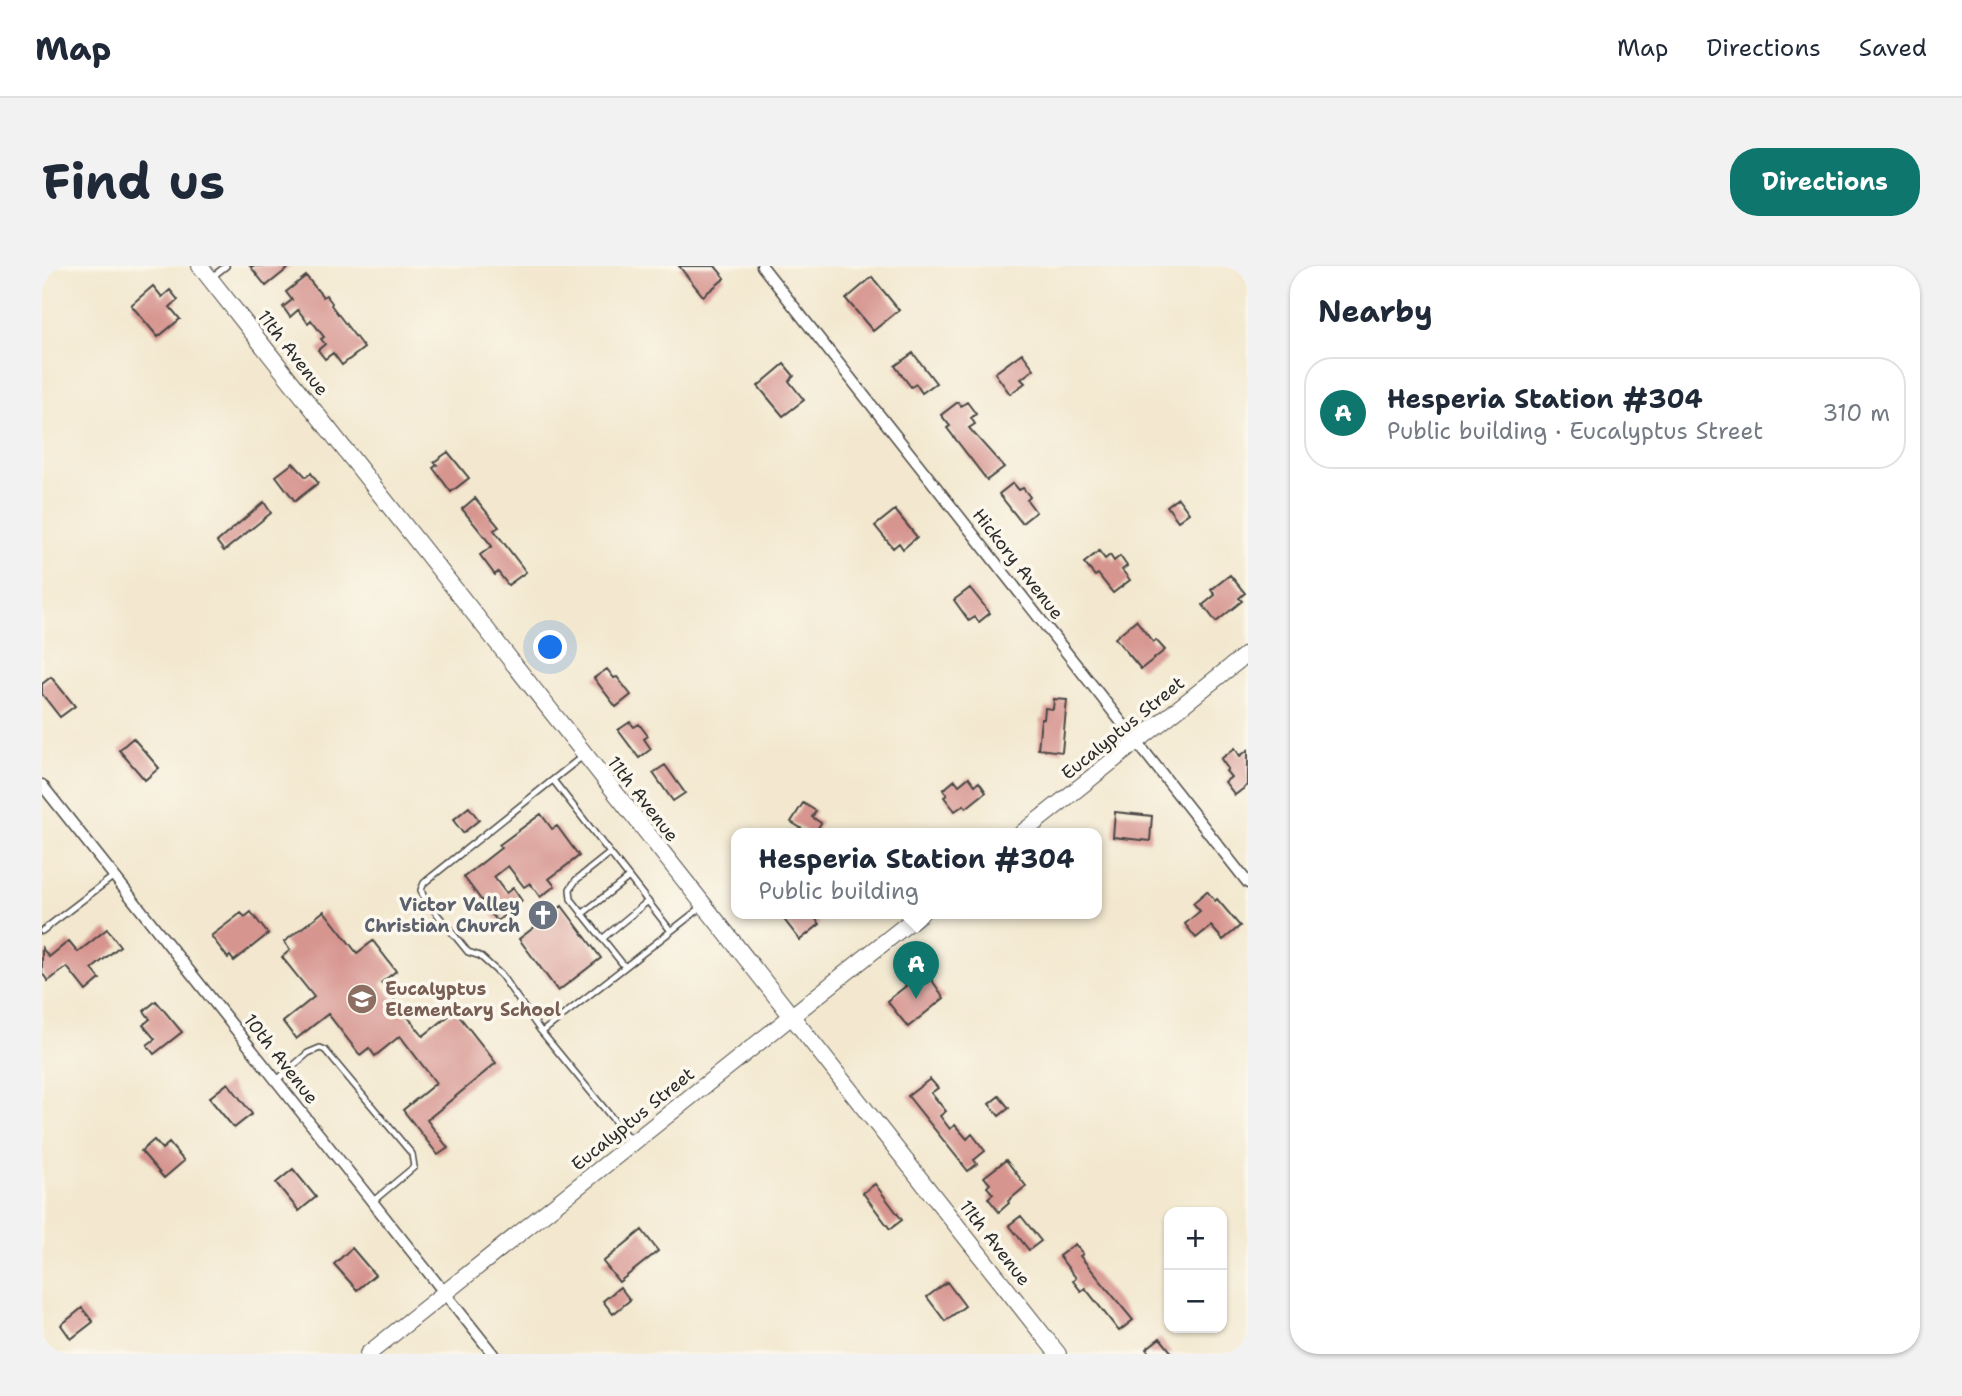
<!DOCTYPE html>
<html lang="en">
<head>
<meta charset="utf-8">
<style>
  body { margin:0; font-family:"Shantell Sans",sans-serif; background:#f2f2f3; color:#1f2937 }
  .controls { position:absolute; right:21px; bottom:21px; display:grid; overflow:hidden; border-radius:14px; box-shadow:0 2px 5px #0004 }
  .controls button { width:63px; height:63px; display:grid; place-items:center; padding:0; border:0; border-bottom:2px solid #e0e1e3; background:#fff; color:#1f2937; font:35px sans-serif }
  .you { position:absolute; left:509px; top:382px; width:24px; height:24px; margin:-18px; border:5px solid #fff; border-radius:50%; background:#1a73e8; box-shadow:0 0 0 10px #1a73e833 }
  .badge { display:grid; place-items:center; width:46px; height:46px; border-radius:50%; background:#0f766e; color:#fff; font-size:23px; font-weight:700 }
  .pin { position:absolute; translate:-50% -58px; filter:drop-shadow(0 2px 4px #0008) }
  .pin::after { content:''; position:absolute; top:37px; width:24px; height:21px; background:inherit; clip-path:polygon(0 0,100% 0,50% 100%) }
  .popup { position:absolute; left:689px; top:562px; width:371px; height:91px; box-sizing:border-box; display:grid; place-content:center; border-radius:14px; background:#fff; filter:drop-shadow(0 2px 5px #0005); font-size:23px; white-space:nowrap; color:#747a83 }
  .popup b { font-size:26px; color:#1f2937 }
  .popup::after { content:''; position:absolute; left:50%; top:100%; margin-left:-14px; border:14px solid transparent; border-top-color:#fff }
  .list { margin:0; padding:0; list-style:none }
  h2 { display:flex; justify-content:space-between; align-items:center; height:91px; margin:0; padding:0 28px; font-size:30px }
  h2 small { font-size:23px; font-weight:400; color:#747a83 }
  .list li { display:grid; grid-template-columns:46px 1fr auto; gap:21px; align-items:center; box-sizing:border-box; height:112px; margin:0 14px 14px; padding:0 14px; border:2px solid #e0e1e3; border-radius:28px }
  .list b { display:block; font-size:26px; white-space:nowrap }
  .list p { margin:0; font-size:23px; white-space:nowrap; color:#747a83 }
  .list em { font-size:23px; font-style:normal; color:#747a83 }
  .map { position:relative; flex:none; width:1206px; height:1088px; overflow:hidden; border-radius:28px }
  header { display:flex; align-items:center; gap:42px; box-sizing:border-box; height:98px; padding:0 35px; background:#fff; border-bottom:2px solid #e0e1e3 }
  header strong { font-size:33px }
  nav { display:flex; gap:38px; margin-inline-start:auto; font-size:24px }
  .intro { display:flex; align-items:center; justify-content:space-between; box-sizing:border-box; height:168px; padding:0 42px }
  h1 { margin:0; font-size:49px }
  .button { padding:18px 32px; border-radius:28px; background:#0f766e; color:#fff; font-size:24px; font-weight:700 }
  main { display:flex; gap:42px; padding:0 42px }
  aside { flex:1; background:#fff; border-radius:28px; box-shadow:0 2px 5px #0004 }
  .map>svg:first-child { display:block }
  .building { fill:#d79590 }
  .lines { fill:none; stroke-linecap:round; stroke-linejoin:round }
  .lane-casing { stroke:#494744; stroke-width:8 }
  .street-casing { stroke:#494744; stroke-width:13 }
  .secondary-casing { stroke:#494744; stroke-width:18 }
  .lane { stroke:#fff; stroke-width:5 }
  .street { stroke:#fff; stroke-width:10 }
  .secondary { stroke:#fff; stroke-width:16 }
  .labels { text-anchor:middle; dominant-baseline:central; stroke-width:7; stroke-linejoin:round; paint-order:stroke }
  .street-label { font-size:18px; fill:#2b2b2b; stroke:#fbf7ec }
  .worship-label { font-size:18px; font-weight:bold; fill:#5b616d; stroke:#fbf7ec; text-anchor:end }
  .education-label { font-size:18px; font-weight:bold; fill:#785e54; stroke:#fbf7ec; text-anchor:start }
</style>
</head>
<body>
<header>
<strong>Map</strong>
<nav><a>Map</a><a>Directions</a><a>Saved</a></nav>
</header>
<div class="intro"><h1>Find us</h1><a class="button">Directions</a></div>
<main>
<div class="map">
<svg width="1206" height="1088" viewBox="0 0 1206 1088">
  <rect width="100%" height="100%" fill="#fbf7ec"/>
  <filter id="ink" filterUnits="userSpaceOnUse"><feTurbulence type="fractalNoise" baseFrequency=".0143" numOctaves="2"/><feDisplacementMap in="SourceGraphic" scale="14" xChannelSelector="R" yChannelSelector="G"/><feConvolveMatrix kernelMatrix="1 2 1 2 8 2 1 2 1" color-interpolation-filters="sRGB"/></filter>
  <filter id="wash" filterUnits="userSpaceOnUse"><feTurbulence type="fractalNoise" baseFrequency=".00686" numOctaves="4" result="noise"/><feDisplacementMap in="SourceGraphic" scale="28" xChannelSelector="R" yChannelSelector="G"/><feGaussianBlur stdDeviation="1.57" result="paint"/><feColorMatrix in="noise" values="0 0 0 0 0 0 0 0 0 0 0 0 0 0 0 0 0 1.4 0 .05"/><feComposite in="paint" operator="in"/></filter>
  <g filter="url(#wash)">
    <rect width="100%" height="100%" fill="#f3e8cf"/>
    <g id="blocks">
      <path class="building" d="M 208,0 L 249,0 L 224,20 Z
        M 637,0 L 673,0 L 683,12 L 661,30 Z
        M 264,10 L 281,31 L 284,29 L 290,37 L 289,39 L 322,82 L 300,99 L 291,87 L 283,93 L 276,84 L 283,78 L 279,73 L 282,71 L 269,54 L 266,57 L 256,44 L 248,51 L 241,41 L 250,34 L 244,26 Z
        M 830,11 L 857,44 L 831,65 L 804,33 Z
        M 111,20 L 120,31 L 128,24 L 136,34 L 128,41 L 138,53 L 116,71 L 89,39 Z
        M 871,87 L 894,117 L 880,127 L 874,118 L 869,121 L 853,100 Z
        M 980,87 L 992,103 L 979,113 L 983,117 L 968,128 L 953,107 Z
        M 742,98 L 752,110 L 747,115 L 762,134 L 741,150 L 716,120 Z
        M 916,136 L 919,140 L 925,136 L 934,148 L 929,152 L 933,158 L 927,162 L 962,201 L 945,214 L 905,162 L 908,160 L 899,149 Z
        M 406,186 L 427,212 L 409,226 L 391,202 L 395,199 L 392,196 Z
        M 251,197 L 264,211 L 269,207 L 276,217 L 253,235 L 234,210 Z
        M 971,217 L 977,224 L 981,222 L 988,231 L 985,234 L 994,246 L 980,257 L 957,228 Z
        M 433,232 L 457,261 L 452,264 L 484,306 L 466,319 L 456,306 L 453,309 L 438,289 L 450,280 L 420,243 Z
        M 1136,232 L 1147,247 L 1136,255 L 1125,240 Z
        M 222,236 L 229,247 L 182,285 L 175,276 Z
        M 853,244 L 875,271 L 861,283 L 857,277 L 851,282 L 833,260 Z
        M 1057,285 L 1063,293 L 1068,289 L 1072,295 L 1078,290 L 1085,300 L 1080,304 L 1088,314 L 1071,327 L 1056,308 L 1053,310 L 1042,297 Z
        M 1188,309 L 1203,327 L 1197,332 L 1200,335 L 1174,356 L 1161,339 L 1173,329 L 1169,324 Z
        M 928,322 L 948,347 L 937,356 L 933,351 L 927,355 L 912,334 Z
        M 1094,354 L 1111,376 L 1114,374 L 1123,384 L 1099,403 L 1073,372 Z
        M 565,403 L 572,412 L 575,411 L 589,429 L 574,441 L 552,412 Z
        M 9,411 L 33,440 L 18,451 L 0,428 L 0,418 Z
        M 1012,433 L 1025,434 L 1020,486 L 996,483 L 999,453 L 1002,453 L 1003,442 L 1011,443 Z
        M 588,456 L 592,461 L 597,458 L 606,470 L 602,473 L 609,483 L 597,492 L 576,464 Z
        M 91,472 L 117,502 L 103,514 L 77,484 Z
        M 1193,482 L 1198,490 L 1206,484 L 1206,519 L 1193,529 L 1183,516 L 1189,511 L 1184,505 L 1186,503 L 1179,493 Z
        M 623,499 L 643,527 L 631,535 L 611,507 Z
        M 927,511 L 933,519 L 937,516 L 944,526 L 924,542 L 922,539 L 913,545 L 902,531 L 905,529 L 901,524 L 913,514 L 917,519 Z
        M 761,537 L 774,545 L 770,551 L 779,557 L 773,567 L 767,567 L 749,556 Z
        M 427,541 L 437,554 L 421,567 L 411,554 Z
        M 1073,546 L 1110,550 L 1108,575 L 1071,571 Z
        M 499,548 L 510,563 L 515,560 L 537,590 L 507,613 L 513,620 L 498,631 L 488,617 L 482,621 L 466,600 L 452,611 L 464,627 L 471,622 L 480,635 L 455,655 L 422,611 L 459,582 L 457,579 Z
        M 1165,625 L 1173,635 L 1175,633 L 1198,660 L 1181,674 L 1169,660 L 1154,672 L 1143,658 L 1158,645 L 1151,637 Z
        M 520,640 L 559,692 L 516,725 L 477,673 Z
        M 282,645 L 315,687 L 331,675 L 354,705 L 339,717 L 381,770 L 413,745 L 454,797 L 385,854 L 406,882 L 396,889 L 361,844 L 394,817 L 358,770 L 333,790 L 327,782 L 318,789 L 286,748 L 254,773 L 241,756 L 272,731 L 240,691 L 248,684 L 242,676 Z
        M 209,646 L 226,668 L 192,695 L 188,690 L 186,692 L 169,670 L 199,647 L 203,651 Z
        M 737,647 L 769,647 L 778,658 L 758,674 Z
        M 65,663 L 78,680 L 50,703 L 58,713 L 44,725 L 25,701 L 6,715 L 0,707 L 0,682 L 7,691 L 27,675 L 36,686 Z
        M 883,704 L 902,732 L 866,761 L 845,735 L 864,720 L 862,717 L 870,711 L 872,713 Z
        M 114,735 L 140,766 L 112,788 L 105,779 L 113,773 L 101,759 L 108,753 L 102,745 Z
        M 888,813 L 896,822 L 889,827 L 904,845 L 898,850 L 908,863 L 913,859 L 925,873 L 930,868 L 943,885 L 932,894 L 935,898 L 926,905 L 866,830 Z
        M 186,817 L 210,848 L 192,862 L 167,832 Z
        M 957,830 L 967,842 L 957,850 L 947,838 Z
        M 112,874 L 120,883 L 127,877 L 142,895 L 122,912 L 99,885 Z
        M 964,894 L 984,920 L 966,935 L 967,937 L 957,946 L 946,932 L 951,928 L 945,921 L 948,918 L 942,911 Z
        M 251,903 L 274,931 L 257,945 L 234,917 Z
        M 833,918 L 860,954 L 848,963 L 821,927 Z
        M 979,950 L 999,975 L 987,984 L 967,959 Z
        M 600,964 L 616,985 L 577,1016 L 561,996 Z
        M 1033,978 L 1041,988 L 1038,990 L 1091,1054 L 1077,1065 L 1043,1022 L 1039,1025 L 1031,1015 L 1034,1012 L 1017,990 Z
        M 310,982 L 333,1009 L 315,1024 L 292,998 Z
        M 905,1016 L 923,1040 L 903,1055 L 885,1031 Z
        M 578,1021 L 588,1034 L 571,1048 L 561,1035 Z
        M 40,1042 L 51,1056 L 29,1073 L 19,1059 Z
        M 1118,1072 L 1131,1088 L 1108,1088 L 1104,1083 Z"/>
    </g>
  </g>
  <g filter="url(#ink)">
    <use href="#blocks" fill-opacity="0" stroke="#494744" stroke-width="2"/>
    <g class="lines">
      <g class="lane-casing">
        <path id="lane" d="M 170,11 L 184,0
          M 542,489 L 388,612 L 382,617 L 379,624 L 382,632 L 426,686 L 438,690 L 459,709 L 498,764 L 589,875
          M 511,514 L 629,665
          M 568,587 L 534,614 L 528,623 L 529,633 L 583,701
          M 540,648 L 587,611
          M 0,665 L 72,610
          M 560,673 L 606,635
          M 500,766 L 661,640
          M 235,814 L 266,787 L 278,782 L 283,784 L 370,888 L 372,901 L 330,936"/>
      </g>
      <g class="street-casing">
        <path id="street" d="M 720,0 L 1206,617
          M 0,519 L 451,1088"/>
      </g>
      <g class="secondary-casing">
        <path id="secondary" d="M 158,0 L 1016,1088
          M 980,567 L 1206,387
          M 326,1088 L 879,647"/>
      </g>
      <use href="#lane" class="lane"/>
      <use href="#street" class="street"/>
      <use href="#secondary" class="secondary"/>
    </g>
  </g>
  <defs>
    <g id="church-disc" transform="scale(1.575)"><circle r="9.5" fill="#6b7280" stroke="#fbf7ec"/><path d="M-1.2-6h2.4v3.5h3.3v2.4h-3.3V6h-2.4V-.1h-3.3v-2.4h3.3Z" fill="#fff"/></g>
    <g id="school-disc" transform="scale(1.575)"><circle r="9.5" fill="#8d6e63" stroke="#fbf7ec"/><path d="M0-5L7-2L0 1L-7-2ZM-4 1L0 2.5L4 1V4Q0 6-4 4Z" fill="#fff"/></g>
  </defs>
  <g fill-rule="evenodd">
    <use href="#church-disc" x="501" y="649"/>
    <use href="#school-disc" x="320" y="733"/>
  </g>
  <g class="labels">
    <g class="street-label">
      <text transform="translate(251 87) rotate(52)">11th Avenue</text>
      <text transform="translate(976 298) rotate(52)">Hickory Avenue</text>
      <text transform="translate(1081 462) rotate(-39)">Eucalyptus Street</text>
      <text transform="translate(601 533) rotate(52)">11th Avenue</text>
      <text transform="translate(239 793) rotate(52)">10th Avenue</text>
      <text transform="translate(591 853) rotate(-39)">Eucalyptus Street</text>
      <text transform="translate(953 977) rotate(52)">11th Avenue</text>
    </g>
    <g class="worship-label">
      <text x="478" y="639">Victor Valley<tspan x="478" dy="21">Christian Church</tspan></text>
    </g>
    <g class="education-label">
      <text x="343" y="723">Eucalyptus<tspan x="343" dy="21">Elementary School</tspan></text>
    </g>
  </g>
</svg>
<div class="controls">
<button>+</button>
<button>−</button>
</div>
<div class="you"></div>
<div class="pin badge" style="left:874px;top:733px">A</div>
<div class="popup"><b>Hesperia Station #304</b>Public building</div>
</div>
<aside>
<h2>Nearby<small></small></h2>
<ul class="list">
<li><span class="badge">A</span><div><b>Hesperia Station #304</b><p>Public building · Eucalyptus Street</p></div><em>310 m</em></li>
</ul>
</aside>
</main>
</body>
</html>
